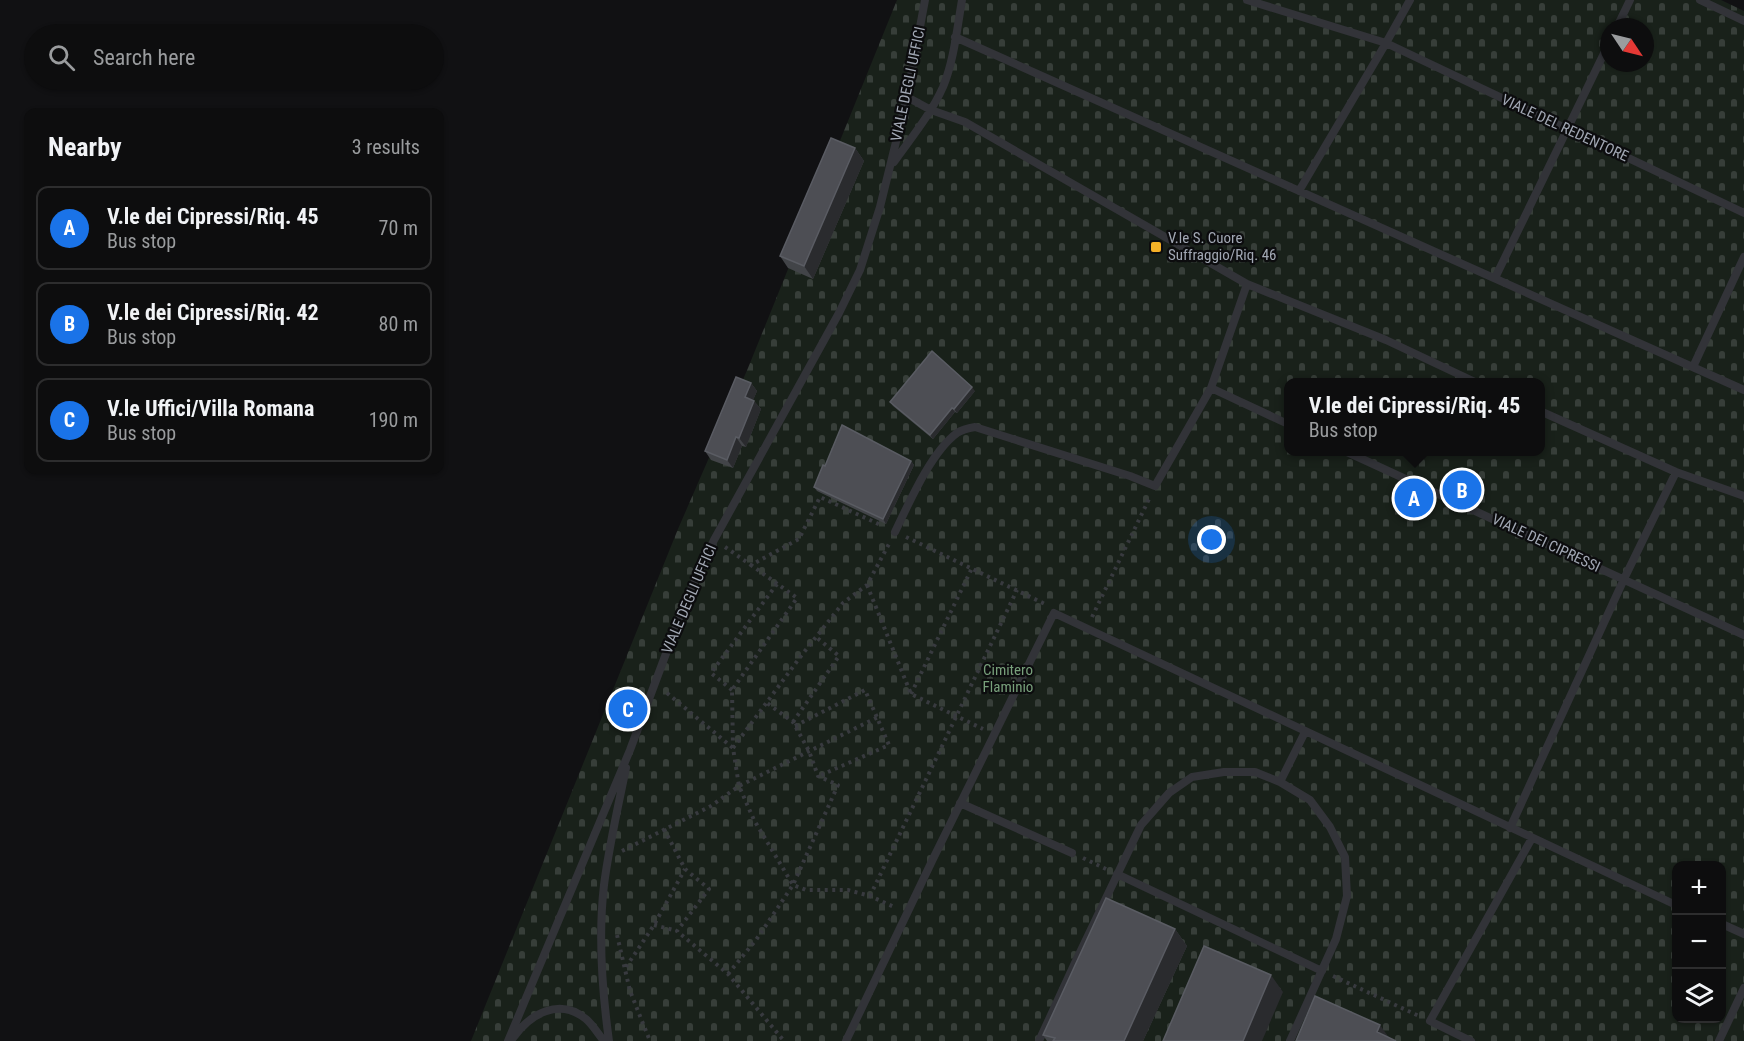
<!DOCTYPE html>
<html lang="en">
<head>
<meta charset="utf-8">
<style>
  body { margin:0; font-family:"Roboto Condensed",sans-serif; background:#1b1b1c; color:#f1f3f6 }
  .controls { position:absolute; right:18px; bottom:18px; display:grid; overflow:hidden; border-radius:12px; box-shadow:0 2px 4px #0004 }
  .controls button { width:54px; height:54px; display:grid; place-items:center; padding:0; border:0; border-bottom:2px solid #2d2d2e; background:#0d0d0e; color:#f1f3f6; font:30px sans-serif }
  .compass { position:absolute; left:1600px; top:18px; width:54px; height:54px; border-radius:50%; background:#0d0d0e; box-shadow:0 2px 4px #0004; rotate:125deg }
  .you { position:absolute; left:1212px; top:540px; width:21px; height:21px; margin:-15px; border:4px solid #fff; border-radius:50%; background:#1a73e8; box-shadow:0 0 0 9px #1a73e833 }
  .badge { display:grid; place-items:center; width:39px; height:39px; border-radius:50%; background:#1a73e8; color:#fff; font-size:20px; font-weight:700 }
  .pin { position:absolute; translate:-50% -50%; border:3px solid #fff; box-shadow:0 2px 6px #0006 }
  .popup { position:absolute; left:1284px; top:378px; width:261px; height:78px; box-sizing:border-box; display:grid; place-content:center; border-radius:12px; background:#0d0d0e; filter:drop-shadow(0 2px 4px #0005); font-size:20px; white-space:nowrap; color:#9a9c9e }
  .popup b { font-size:22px; color:#f1f3f6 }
  .popup::after { content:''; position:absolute; left:50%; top:100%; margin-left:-12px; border:12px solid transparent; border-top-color:#0d0d0e }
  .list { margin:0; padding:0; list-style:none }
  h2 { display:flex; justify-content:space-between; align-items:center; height:78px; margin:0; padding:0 24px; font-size:26px }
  h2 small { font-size:20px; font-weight:400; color:#9a9c9e }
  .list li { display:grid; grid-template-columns:39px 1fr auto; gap:18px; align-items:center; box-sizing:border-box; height:84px; margin:0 12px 12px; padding:0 12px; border:2px solid #2d2d2e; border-radius:12px }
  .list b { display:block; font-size:22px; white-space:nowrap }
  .list p { margin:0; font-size:20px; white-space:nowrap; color:#9a9c9e }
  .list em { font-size:20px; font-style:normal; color:#9a9c9e }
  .icon { flex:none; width:33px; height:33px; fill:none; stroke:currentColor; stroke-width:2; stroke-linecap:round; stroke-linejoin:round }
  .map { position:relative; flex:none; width:1744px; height:1041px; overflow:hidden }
  .search { position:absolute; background:#0d0d0e; box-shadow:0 2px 4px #0004; left:24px; top:24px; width:420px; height:66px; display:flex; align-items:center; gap:15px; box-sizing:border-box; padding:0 21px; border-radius:33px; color:#9a9c9e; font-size:22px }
  .panel { position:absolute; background:#0d0d0e; box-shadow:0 2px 4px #0004; left:24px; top:108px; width:420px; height:366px; border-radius:12px }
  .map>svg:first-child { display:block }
  .cemetery { fill:url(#cemetery-stones); fill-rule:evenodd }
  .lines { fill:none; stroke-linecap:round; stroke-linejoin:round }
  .path { stroke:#383a3f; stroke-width:4; stroke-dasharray:3 4.5; stroke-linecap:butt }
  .lane { stroke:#323338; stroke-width:8 }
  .wall { fill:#424448 }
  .shaded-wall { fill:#2a2b2e }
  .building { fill:#4d4e54; stroke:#5a5c63; stroke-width:1.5 }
  .poi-dot { fill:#f5b027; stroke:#0c0c0e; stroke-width:2 }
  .labels { text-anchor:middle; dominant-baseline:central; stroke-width:4.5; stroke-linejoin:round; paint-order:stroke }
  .street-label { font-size:15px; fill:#a2a8b4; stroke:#0c0c0e }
  .poi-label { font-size:15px; fill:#a2a8b4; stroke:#0c0c0e; text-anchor:start }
  .park-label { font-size:15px; fill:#78a07b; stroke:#0c0c0e }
</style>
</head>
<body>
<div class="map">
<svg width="1744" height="1041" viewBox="0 0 1744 1041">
  <defs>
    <pattern id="cemetery-stones" width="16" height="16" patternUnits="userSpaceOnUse" patternTransform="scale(1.5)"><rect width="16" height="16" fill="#19211a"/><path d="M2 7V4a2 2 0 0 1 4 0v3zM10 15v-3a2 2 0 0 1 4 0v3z" fill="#373e39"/></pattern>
  </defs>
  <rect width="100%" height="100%" fill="#111113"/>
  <path class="cemetery" d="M 897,0 L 1721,0 L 1744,11 L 1744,1041 L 471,1041 L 678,529 L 748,368 ZM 1609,27 L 1645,27 L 1645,63 L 1609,63 ZM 1288,382 L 1540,382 L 1540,452 L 1288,452 ZM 1676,866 L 1722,866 L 1722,1018 L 1676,1018 Z"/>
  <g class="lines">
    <path class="path" d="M 906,537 L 1045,604
      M 725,547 L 751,565 L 799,539 L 820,497 L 883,526
      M 867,585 L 911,694 L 983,729
      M 1092,617 L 1150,497
      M 732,690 L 711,673 L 777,584
      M 667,693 L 733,748 L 739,786 L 754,820 L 793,885 L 806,890 L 848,890 L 870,896 L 894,907
      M 911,694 L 972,568
      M 793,722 L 839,656 L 816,637
      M 795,726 L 865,690 L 889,745 L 819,776
      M 733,748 L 801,656 L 843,603 L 867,585 L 890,542
      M 733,748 L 732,690 L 797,598 L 751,565
      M 664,829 L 685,869 L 709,889 L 677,931 L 728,974 L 784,1041
      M 622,851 L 711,806 L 739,786 L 878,717
      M 1083,858 L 1106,869
      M 870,896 L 1017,590
      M 654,925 L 677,931
      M 617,935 L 630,991 L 650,1041
      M 626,967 L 654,925 L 685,869
      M 728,974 L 756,940 L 793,885 L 838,785 L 818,776 L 809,751 L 793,722 L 767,703
      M 1333,976 L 1419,1016"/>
    <path class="lane" d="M 1247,0 L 1386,43 L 1410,0
      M 1700,0 L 1744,21
      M 1617,27 L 1630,0
      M 955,37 L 1744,390
      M 907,97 L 931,110 L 965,122 L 1247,284 L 1386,340 L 1475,382
      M 894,162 C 911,138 931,114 943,87 C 954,60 957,29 962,0
      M 1299,191 L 1386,43 L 1744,213
      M 1495,278 L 1609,43
      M 1693,367 L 1744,257
      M 1211,388 L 1288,424
      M 1540,411 L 1676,472 L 1744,496
      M 1347,452 L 1744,635
      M 895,532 C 909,503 931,452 957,433 C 963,429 969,428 975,427 L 1130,476 L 1155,486 L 1211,388 L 1247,284
      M 1280,782 L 1305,732
      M 960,803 L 1072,853
      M 1510,828 L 1624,579 L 1676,472
      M 1117,874 L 1322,971
      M 1722,924 L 1744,934
      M 513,1038 C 530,1014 559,997 586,1019 C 593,1025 598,1034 604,1041
      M 508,1041 L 630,750 L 686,600 L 714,540 L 839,313 L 860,270 L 880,207 L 907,97 L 925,0
      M 609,1041 C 602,990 598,936 604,885 C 609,846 618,807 626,768
      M 846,1041 L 932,861 L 1054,613 L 1676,905
      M 1039,1041 L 1074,965 L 1141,825 L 1169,793 L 1192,777 L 1224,772 L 1255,772 L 1280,782 L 1310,800 L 1330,827 L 1345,857 L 1347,896 L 1336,939 L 1290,1041
      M 1471,1041 L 1430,1021 L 1532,838
      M 1719,1041 L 1744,988"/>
  </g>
  <path class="wall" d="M 855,148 L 864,161 L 813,279 L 788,268 L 780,256 Z
    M 751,383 L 757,391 L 753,400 L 761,409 L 746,447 L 742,446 L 733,468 L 711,460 L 705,451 Z
    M 975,391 L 957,413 L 955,412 L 933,439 L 893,406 L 890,402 Z
    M 911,461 L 914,465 L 886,524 L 817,491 L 814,487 L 825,466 Z
    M 1175,929 L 1187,946 L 1143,1041 L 1047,1041 L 1043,1035 Z"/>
  <path class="shaded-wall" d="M 855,148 L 864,161 L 813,279 L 804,266 Z
    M 751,383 L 757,391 L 751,405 L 745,397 Z
    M 972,387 L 975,391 L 957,413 L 954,409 Z
    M 754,401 L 761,409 L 746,447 L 739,438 Z
    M 952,408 L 955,412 L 933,439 L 930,435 Z
    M 736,437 L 742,446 L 733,468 L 727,460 Z
    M 911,461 L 914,465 L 886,524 L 883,519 Z
    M 1175,929 L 1187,946 L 1143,1041 L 1124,1041 Z
    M 1271,975 L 1283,992 L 1262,1041 L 1243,1041 Z
    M 1380,1025 L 1390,1039 L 1377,1032 Z"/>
  <path class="building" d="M 831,138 L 855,148 L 804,266 L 780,256 Z
    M 932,351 L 972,387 L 954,409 L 952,408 L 930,435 L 890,402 Z
    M 736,377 L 751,383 L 745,397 L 754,401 L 739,438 L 736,437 L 727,460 L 705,451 Z
    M 842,425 L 911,461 L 883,519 L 814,487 L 823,465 L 825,466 Z
    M 1106,898 L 1175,929 L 1124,1041 L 1053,1041 L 1055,1038 L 1043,1035 Z
    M 1204,946 L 1271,975 L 1243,1041 L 1163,1041 Z
    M 1315,996 L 1380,1025 L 1377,1032 L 1396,1041 L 1296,1041 Z"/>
  <rect class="poi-dot" x="1150" y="241" width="12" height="12" rx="3"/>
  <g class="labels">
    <g class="street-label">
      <text transform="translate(908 84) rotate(-78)">VIALE DEGLI UFFICI</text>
      <text transform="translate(1565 128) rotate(25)">VIALE DEL REDENTORE</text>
      <text transform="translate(1546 543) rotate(25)">VIALE DEI CIPRESSI</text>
      <text transform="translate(689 599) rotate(-67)">VIALE DEGLI UFFICI</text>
    </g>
    <g class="poi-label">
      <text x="1168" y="238">V.le S. Cuore<tspan x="1168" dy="17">Suffraggio/Riq. 46</tspan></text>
    </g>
    <g class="park-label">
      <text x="1008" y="670">Cimitero<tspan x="1008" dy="17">Flaminio</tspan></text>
    </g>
  </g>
</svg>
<div class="controls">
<button>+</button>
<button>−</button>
<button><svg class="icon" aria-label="layers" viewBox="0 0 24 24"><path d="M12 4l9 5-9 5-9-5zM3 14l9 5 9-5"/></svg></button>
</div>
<svg class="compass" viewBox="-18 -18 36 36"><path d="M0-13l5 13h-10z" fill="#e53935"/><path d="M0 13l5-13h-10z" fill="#9a9c9e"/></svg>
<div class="you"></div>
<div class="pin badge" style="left:1414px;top:498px">A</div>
<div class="popup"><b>V.le dei Cipressi/Riq. 45</b>Bus stop</div>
<div class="pin badge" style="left:1462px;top:490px">B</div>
<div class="pin badge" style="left:628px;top:709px">C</div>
<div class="search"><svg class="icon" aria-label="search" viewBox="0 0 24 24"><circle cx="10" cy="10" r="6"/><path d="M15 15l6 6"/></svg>Search here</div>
<section class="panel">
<h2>Nearby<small>3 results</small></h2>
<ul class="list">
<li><span class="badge">A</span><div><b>V.le dei Cipressi/Riq. 45</b><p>Bus stop</p></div><em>70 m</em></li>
<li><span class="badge">B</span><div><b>V.le dei Cipressi/Riq. 42</b><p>Bus stop</p></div><em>80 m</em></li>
<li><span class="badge">C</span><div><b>V.le Uffici/Villa Romana</b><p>Bus stop</p></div><em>190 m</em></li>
</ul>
</section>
</div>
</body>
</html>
